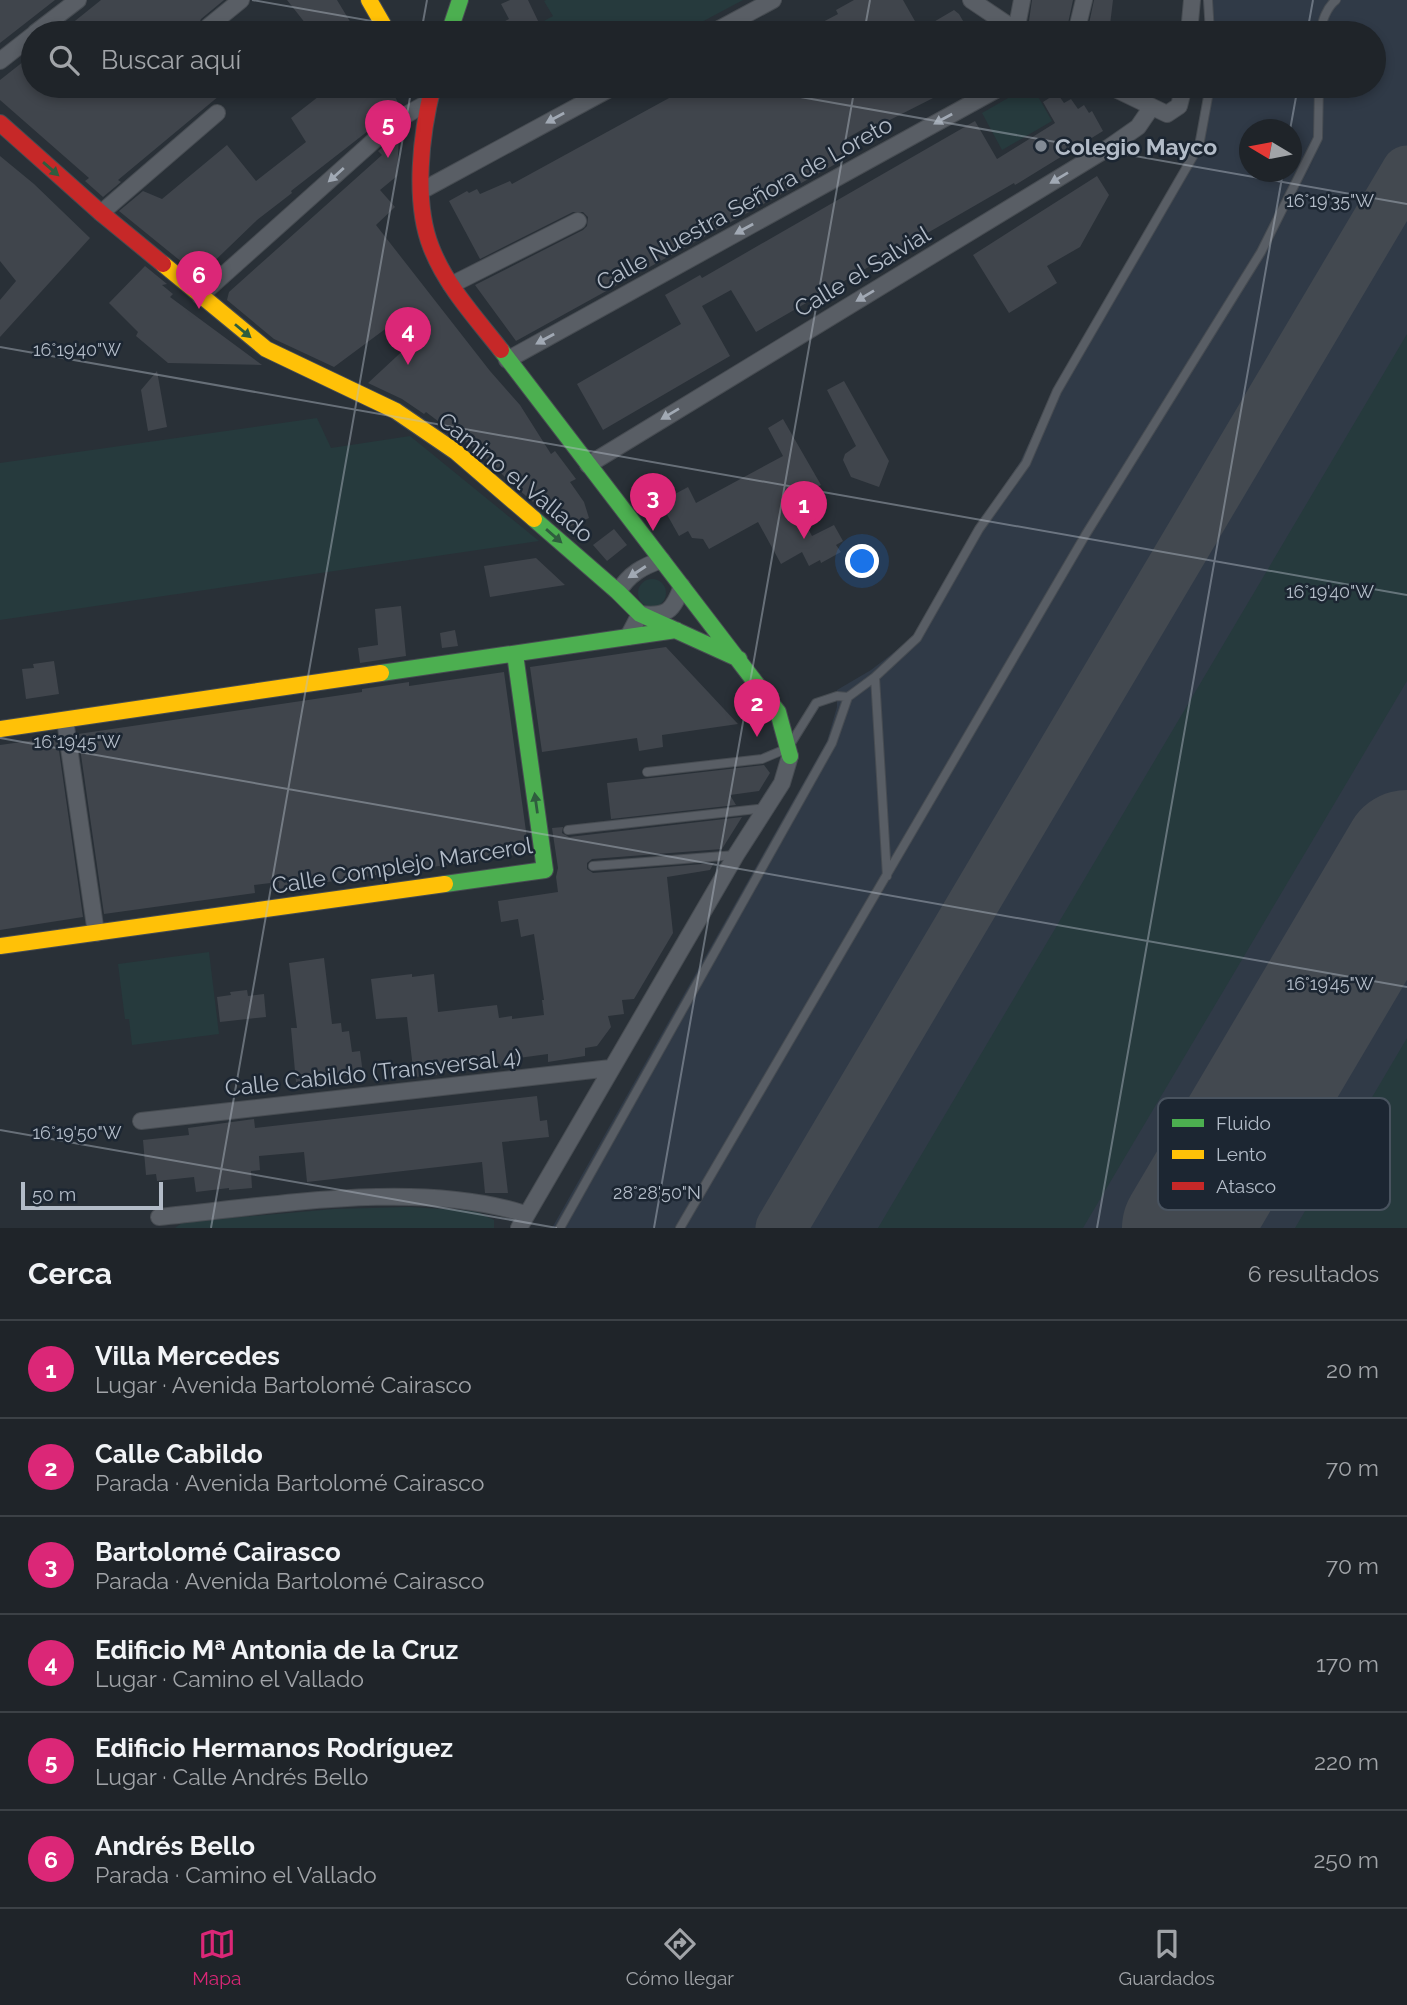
<!DOCTYPE html>
<html lang="es">
<head>
<meta charset="utf-8">
<style>
  body { margin:0; font-family:Raleway,sans-serif; background:#2c3035; color:#f1f3f6 }
  .compass { position:absolute; left:1239px; top:119px; width:63px; height:63px; border-radius:50%; background:#1f2429; box-shadow:0 4px 10px #0003; rotate:280deg }
  .scale { position:absolute; left:21px; bottom:18px; width:142px; box-sizing:border-box; padding-left:7px; border:4px solid #b3bcc8; border-top:0; font-size:19px; line-height:24px; white-space:nowrap; color:#b3bcc8; -webkit-text-stroke:5px #1c2632; paint-order:stroke }
  .you { position:absolute; left:863px; top:562px; width:24px; height:24px; margin:-18px; border:5px solid #fff; border-radius:50%; background:#1a73e8; box-shadow:0 0 0 10px #1a73e833 }
  .badge { display:grid; place-items:center; width:46px; height:46px; border-radius:50%; background:#db2777; color:#fff; font-size:23px; font-weight:700 }
  .pin { position:absolute; translate:-50% -58px; filter:drop-shadow(0 2px 4px #0008) }
  .pin::after { content:''; position:absolute; top:37px; width:24px; height:21px; background:inherit; clip-path:polygon(0 0,100% 0,50% 100%) }
  .list { margin:0; padding:0; list-style:none }
  h2 { display:flex; justify-content:space-between; align-items:center; height:91px; margin:0; padding:0 28px; font-size:30px }
  h2 small { font-size:23px; font-weight:400; color:#a1a4a8 }
  .list li { display:grid; grid-template-columns:46px 1fr auto; gap:21px; align-items:center; box-sizing:border-box; height:98px; padding:0 28px; border-top:2px solid #3c4146 }
  .list b { display:block; font-size:26px; white-space:nowrap }
  .list p { margin:0; font-size:23px; white-space:nowrap; color:#a1a4a8 }
  .list em { font-size:23px; font-style:normal; color:#a1a4a8 }
  .icon { flex:none; width:38px; height:38px; fill:none; stroke:currentColor; stroke-width:2; stroke-linecap:round; stroke-linejoin:round }
  .map { position:relative; flex:none; width:1407px; height:1228px; overflow:hidden }
  .search { position:absolute; background:#1f2429; box-shadow:0 4px 10px #0003; left:21px; right:21px; top:21px; height:77px; display:flex; align-items:center; gap:18px; box-sizing:border-box; padding:0 24px; border-radius:38px; color:#a1a4a8; font-size:26px }
  .sheet { height:679px; background:#1f2429 }
  nav { display:flex; justify-content:space-around; align-items:center; box-sizing:border-box; height:98px; border-top:2px solid #3c4146; background:#1f2429; font-size:19px; color:#a1a4a8 }
  nav a { display:grid; justify-items:center; gap:4px }
  nav .on { color:#db2777 }
  .map>svg:first-child { display:block }
  .airport { fill:#303a47; fill-rule:evenodd }
  .green { fill:#263a3d }
  .lines { fill:none; stroke-linecap:round; stroke-linejoin:round }
  .taxiway { stroke:#434950; stroke-width:51 }
  .runway { stroke:#434950; stroke-width:128 }
  .building { fill:#40454c }
  .lane-casing { stroke:#474c52; stroke-width:10 }
  .street-casing { stroke:#474c52; stroke-width:18 }
  .fast-casing { stroke:#474c52; stroke-width:18 }
  .slow-casing { stroke:#474c52; stroke-width:18 }
  .jam-casing { stroke:#474c52; stroke-width:18 }
  .lane { stroke:#595e65; stroke-width:8 }
  .street { stroke:#595e65; stroke-width:16 }
  .fast { stroke:#4caf50; stroke-width:16 }
  .slow { stroke:#ffc107; stroke-width:16 }
  .jam { stroke:#c62828; stroke-width:16 }
  .oneway { fill:#a1a9b4 }
  .oneway2 { fill:#2f5d3e }
  .ticks { fill:none; stroke:#b3bcc8; stroke-width:2; stroke-opacity:0.45 }
  .poi-dot { fill:#838b95; stroke:#1c2632; stroke-width:2.5 }
  .labels { text-anchor:middle; dominant-baseline:central; stroke-width:5; stroke-linejoin:round; paint-order:stroke }
  .poi-label { font-size:23px; font-weight:bold; fill:#b3bcc8; stroke:#1c2632; text-anchor:start }
  .street-label { font-size:23px; fill:#b3bcc8; stroke:#1c2632 }
  .key { fill:#1c2632; stroke:#49535f; stroke-width:2 }
  .key-label { font-size:19px; fill:#b3bcc8 }
  .ticks-label { font-size:18px; text-anchor:middle; fill:#b3bcc8; stroke:#1c2632; stroke-width:5; stroke-linejoin:round; paint-order:stroke }
</style>
</head>
<body>
<div class="map">
<svg width="1407" height="1228" viewBox="0 0 1407 1228">
  <rect width="100%" height="100%" fill="#293037"/>
  <path class="airport" d="M 1203,0 L 1407,0 L 1407,1228 L 552,1228 L 827,741 L 837,707 L 837,690 L 871,670 L 914,637 L 967,542 L 1020,462 L 1053,391 L 1195,145 L 1205,86 L 1374,86 L 1374,33 L 1206,33 ZM 1250,130 L 1292,130 L 1292,172 L 1250,172 Z"/>
  <path class="green" d="M 546,0 L 743,0 L 681,33 L 522,33 L 553,16 L 544,1 Z
    M 1029,86 L 1032,86 L 1052,121 L 1002,150 L 982,113 Z
    M 1407,334 L 1407,681 L 1083,1228 L 878,1228 Z
    M 317,418 L 331,448 L 410,436 L 539,541 L 0,620 L 0,463 Z
    M638 593a14 14 0 1 1 28 0a14 14 0 1 1-28 0Z
    M 209,952 L 219,1034 L 132,1045 L 129,1019 L 125,1019 L 118,964 Z
    M 1407,1038 L 1407,1228 L 1295,1228 Z
    M 409,1207 L 476,1211 L 494,1220 L 494,1228 L 175,1228 L 183,1222 L 334,1209 Z"/>
  <g class="lines">
    <path class="taxiway" d="M 781,1228 L 1407,171"/>
    <path class="runway" d="M 1186,1228 L 1407,854"/>
  </g>
  <path class="building" d="M 0,0 L 55,0 L 0,43 Z
    M 101,0 L 224,0 L 201,19 L 198,26 L 189,33 L 60,33 Z
    M 287,0 L 337,0 L 357,33 L 313,33 Z
    M 510,0 L 528,0 L 539,23 L 521,33 L 482,33 L 509,19 L 501,4 Z
    M 854,0 L 903,0 L 920,30 L 954,10 L 959,14 L 970,33 L 802,33 L 838,14 L 836,10 Z
    M 1032,0 L 1073,0 L 1066,33 L 1046,30 L 1047,24 L 1029,21 Z
    M 1094,0 L 1113,0 L 1109,33 L 1087,33 Z
    M 33,54 L 33,86 L 231,86 L 118,180 L 121,182 L 103,197 L 85,181 L 89,178 L 0,100 L 0,80 Z
    M 332,86 L 389,86 L 400,106 L 291,191 L 292,193 L 257,220 L 199,276 L 119,211 L 143,191 L 162,199 L 227,145 L 256,181 L 306,142 L 291,118 Z
    M 691,86 L 926,86 L 939,95 L 874,128 L 872,124 L 842,141 L 850,156 L 516,341 L 475,285 L 583,230 L 587,226 L 588,217 L 583,212 L 573,212 L 480,259 L 449,201 L 467,191 L 469,193 L 477,189 L 480,194 L 510,181 L 512,184 Z
    M 1057,93 L 1064,103 L 1071,99 L 1078,109 L 1084,105 L 1089,113 L 1092,111 L 1103,131 L 1015,185 L 1014,183 L 756,332 L 731,290 L 702,306 L 730,356 L 603,430 L 577,384 L 681,324 L 665,295 L 700,275 L 702,278 L 975,121 L 997,159 L 1055,123 L 1043,102 Z
    M 399,133 L 397,176 L 380,190 L 395,207 L 376,225 L 490,371 L 520,405 L 551,454 L 555,451 L 576,479 L 570,482 L 584,502 L 589,518 L 565,529 L 519,490 L 510,476 L 506,478 L 480,453 L 426,412 L 424,414 L 402,399 L 368,383 L 410,344 L 392,324 L 334,367 L 274,339 L 227,300 L 229,292 L 382,155 L 378,151 Z
    M 0,156 L 34,184 L 90,238 L 0,337 L 0,300 L 16,281 L 0,261 Z
    M 1097,176 L 1109,195 L 1080,247 L 1047,266 L 1057,283 L 1009,313 L 973,255 Z
    M 145,266 L 167,284 L 162,285 L 173,294 L 170,297 L 262,365 L 168,363 L 136,336 L 138,332 L 109,303 Z
    M 157,371 L 167,427 L 148,431 L 141,390 Z
    M 844,381 L 889,461 L 879,487 L 851,477 L 843,460 L 845,454 L 856,446 L 827,390 Z
    M 783,419 L 821,485 L 793,500 L 812,536 L 834,525 L 843,541 L 836,545 L 841,552 L 821,563 L 820,560 L 809,566 L 802,552 L 781,564 L 758,522 L 709,549 L 703,539 L 692,538 L 688,531 L 679,536 L 660,502 L 688,487 L 696,503 L 783,456 L 768,428 Z
    M 614,529 L 627,545 L 607,561 L 593,545 Z
    M 536,558 L 565,585 L 490,597 L 484,566 Z
    M 401,606 L 406,656 L 360,663 L 358,648 L 378,645 L 375,609 Z
    M 455,630 L 458,646 L 442,648 L 440,633 Z
    M 666,647 L 738,724 L 662,735 L 663,747 L 639,751 L 637,738 L 542,752 L 530,667 Z
    M 54,661 L 59,694 L 26,699 L 22,669 L 34,668 L 33,664 Z
    M 504,672 L 529,853 L 279,889 L 279,882 L 254,885 L 255,893 L 104,914 L 78,734 L 362,692 L 362,689 L 409,682 L 409,686 Z
    M 57,737 L 83,917 L 0,930 L 0,745 Z
    M 764,765 L 770,773 L 759,791 L 730,795 L 736,805 L 611,819 L 607,783 Z
    M 742,817 L 722,849 L 592,859 L 587,863 L 587,869 L 593,873 L 714,863 L 710,870 L 667,877 L 673,933 L 634,999 L 622,1000 L 624,1014 L 608,1016 L 611,1027 L 597,1046 L 585,1048 L 585,1056 L 548,1062 L 548,1054 L 526,1057 L 503,1060 L 503,1066 L 473,1069 L 473,1062 L 436,1067 L 437,1075 L 414,1077 L 407,1017 L 376,1019 L 371,979 L 412,974 L 412,977 L 434,974 L 438,1012 L 497,1005 L 499,1018 L 512,1016 L 512,1019 L 544,1015 L 542,1000 L 544,1000 L 534,934 L 521,937 L 518,919 L 501,922 L 498,901 L 558,892 L 556,877 L 558,868 L 552,828 L 563,827 L 562,833 L 569,837 Z
    M 324,958 L 332,1024 L 341,1023 L 342,1032 L 349,1031 L 352,1052 L 360,1051 L 363,1074 L 296,1082 L 291,1028 L 297,1028 L 289,963 Z
    M 247,990 L 248,996 L 264,994 L 266,1017 L 220,1022 L 217,997 L 231,995 L 230,992 Z
    M 537,1096 L 540,1121 L 547,1120 L 549,1137 L 502,1142 L 508,1193 L 485,1193 L 482,1162 L 307,1182 L 304,1152 L 259,1156 L 260,1170 L 251,1171 L 252,1188 L 229,1190 L 229,1188 L 196,1192 L 194,1177 L 157,1181 L 156,1174 L 146,1175 L 143,1140 L 189,1135 L 188,1128 L 254,1119 L 255,1128 Z"/>
  <g class="lines">
    <g class="lane-casing">
      <path id="lane" d="M 1208,0 L 1210,33
        M 1321,33 C 1321,22 1327,7 1336,0
        M 647,772 L 762,759 L 788,748 L 816,703 L 837,696 L 848,697
        M 568,830 L 766,808
        M 593,866 L 736,855
        M 887,876 L 875,677 L 917,638 L 979,529 L 1026,463 L 1057,391 L 1199,146 L 1210,86
        M 560,1228 L 832,743 L 848,697 L 875,677
        M 680,1228 L 1086,534 L 1261,252 L 1318,138 L 1319,86"/>
    </g>
    <g class="street-casing">
      <path id="street" d="M 971,0 L 1020,33
        M 208,27 L 241,0
        M 1016,31 L 1022,0
        M 35,33 L 78,0
        M 712,33 L 773,0
        M 1076,33 L 1084,0
        M 1189,33 L 1192,0
        M 0,61 L 33,35
        M 1109,86 L 1167,114 L 1179,106 L 1184,86
        M 423,190 L 615,86
        M 101,213 L 217,113
        M 451,285 L 578,221
        M 200,296 L 397,120 L 427,103
        M 507,360 L 1003,86
        M 588,465 L 1108,148 L 1138,127 L 1151,108
        M 618,592 C 629,574 643,566 662,560
        M 628,637 L 640,614 C 667,617 673,611 682,586
        M 65,720 L 96,933
        M 141,1121 L 611,1068
        M 159,1217 C 271,1206 418,1179 525,1214
        M 519,1228 L 736,855 L 782,783 L 790,756"/>
    </g>
    <g class="fast-casing">
      <path id="fast" d="M 449,33 L 460,0
        M 501,350 L 778,712 L 790,756
        M 534,519 L 618,592 L 640,614 L 739,659
        M 381,673 L 676,630
        M 445,884 L 545,870 L 515,654"/>
    </g>
    <g class="slow-casing">
      <path id="slow" d="M 369,0 L 388,33
        M 163,264 L 266,349 L 396,411 L 456,452 L 534,519
        M 0,729 L 381,673
        M 0,946 L 445,884"/>
    </g>
    <g class="jam-casing">
      <path id="jam" d="M 433,86 C 421,133 413,201 431,247 C 446,286 476,318 501,350
        M 0,123 L 101,213 L 163,264"/>
    </g>
    <use href="#lane" class="lane"/>
    <use href="#street" class="street"/>
    <use href="#fast" class="fast"/>
    <use href="#slow" class="slow"/>
    <use href="#jam" class="jam"/>
  </g>
  <defs><path id="oneway-solid" d="M-6-.8H1V-3.2L6.5 0L1 3.2V.8H-6Z" transform="scale(1.75)"/></defs>
  <g class="oneway">
    <use href="#oneway-solid" transform="translate(555 118) rotate(151)"/>
    <use href="#oneway-solid" transform="translate(943 119) rotate(151)"/>
    <use href="#oneway-solid" transform="translate(336 175) rotate(138)"/>
    <use href="#oneway-solid" transform="translate(1059 178) rotate(149)"/>
    <use href="#oneway-solid" transform="translate(744 229) rotate(151)"/>
    <use href="#oneway-solid" transform="translate(865 296) rotate(149)"/>
    <use href="#oneway-solid" transform="translate(545 339) rotate(151)"/>
    <use href="#oneway-solid" transform="translate(670 414) rotate(149)"/>
    <use href="#oneway-solid" transform="translate(637 572) rotate(147)"/>
  </g>
  <g class="oneway2">
    <use href="#oneway-solid" transform="translate(51 169) rotate(41)"/>
    <use href="#oneway-solid" transform="translate(243 331) rotate(40)"/>
    <use href="#oneway-solid" transform="translate(554 536) rotate(41)"/>
    <use href="#oneway-solid" transform="translate(536 803) rotate(-98)"/>
  </g>
  <path class="ticks" d="M 252,0 L 440,33M 421,33 L 427,0M 864,33 L 870,0M 1307,33 L 1313,0M 738,86 L 1407,204M 1290,130 L 1298,86M 0,347 L 1407,595M 0,738 L 1407,987M 0,1130 L 557,1228M 211,1228 L 412,86M 654,1228 L 855,86M 1097,1228 L 1283,172"/>
  <circle class="poi-dot" cx="1041" cy="146" r="7"/>
  <g class="labels">
    <g class="poi-label">
      <text x="1055" y="146">Colegio Mayco</text>
    </g>
    <g class="street-label">
      <text transform="translate(744 203) rotate(-29)">Calle Nuestra Señora de Loreto</text>
      <text transform="translate(862 271) rotate(-31)">Calle el Salvial</text>
      <text transform="translate(516 477) rotate(39)">Camino el Vallado</text>
      <text transform="translate(402 865) rotate(-9)">Calle Complejo Marcerol</text>
      <text transform="translate(373 1072) rotate(-6)">Calle Cabildo (Transversal 4)</text>
    </g>
  </g>
  <rect x="1158" y="1098" width="232" height="112" rx="10" class="key"/>
  <rect x="1172" y="1119" width="32" height="8" fill="#4caf50"/>
  <rect x="1172" y="1150" width="32" height="9" fill="#ffc107"/>
  <rect x="1172" y="1182" width="32" height="8" fill="#c62828"/>
  <g class="key-label">
    <text x="1216" y="1130">Fluido</text>
    <text x="1216" y="1161">Lento</text>
    <text x="1216" y="1193">Atasco</text>
  </g>
  <g class="ticks-label">
    <text x="1330" y="207">16°19'35"W</text>
    <text x="77" y="356">16°19'40"W</text>
    <text x="1330" y="598">16°19'40"W</text>
    <text x="77" y="748">16°19'45"W</text>
    <text x="1330" y="990">16°19'45"W</text>
    <text x="77" y="1139">16°19'50"W</text>
    <text x="657" y="1199">28°28'50"N</text>
  </g>
</svg>
<svg class="compass" viewBox="-18 -18 36 36"><path d="M0-13l5 13h-10z" fill="#e53935"/><path d="M0 13l5-13h-10z" fill="#a1a4a8"/></svg>
<div class="scale">50 m</div>
<div class="you"></div>
<div class="pin badge" style="left:804px;top:539px">1</div>
<div class="pin badge" style="left:757px;top:737px">2</div>
<div class="pin badge" style="left:653px;top:531px">3</div>
<div class="pin badge" style="left:408px;top:365px">4</div>
<div class="pin badge" style="left:388px;top:158px">5</div>
<div class="pin badge" style="left:199px;top:309px">6</div>
<div class="search"><svg class="icon" aria-label="search" viewBox="0 0 24 24"><circle cx="10" cy="10" r="6"/><path d="M15 15l6 6"/></svg>Buscar aquí</div>
</div>
<section class="sheet">
<h2>Cerca<small>6 resultados</small></h2>
<ul class="list">
<li><span class="badge">1</span><div><b>Villa Mercedes</b><p>Lugar · Avenida Bartolomé Cairasco</p></div><em>20 m</em></li>
<li><span class="badge">2</span><div><b>Calle Cabildo</b><p>Parada · Avenida Bartolomé Cairasco</p></div><em>70 m</em></li>
<li><span class="badge">3</span><div><b>Bartolomé Cairasco</b><p>Parada · Avenida Bartolomé Cairasco</p></div><em>70 m</em></li>
<li><span class="badge">4</span><div><b>Edificio Mª Antonia de la Cruz</b><p>Lugar · Camino el Vallado</p></div><em>170 m</em></li>
<li><span class="badge">5</span><div><b>Edificio Hermanos Rodríguez</b><p>Lugar · Calle Andrés Bello</p></div><em>220 m</em></li>
<li><span class="badge">6</span><div><b>Andrés Bello</b><p>Parada · Camino el Vallado</p></div><em>250 m</em></li>
</ul>
</section>
<nav>
<a class="on"><svg class="icon" aria-label="map" viewBox="0 0 24 24"><path d="M3 6l6-2 6 2 6-2v14l-6 2-6-2-6 2zM9 4v14M15 6v14"/></svg>Mapa</a>
<a><svg class="icon" aria-label="directions" viewBox="0 0 24 24"><path d="M12 3l9 9-9 9-9-9zM9 14v-3h6M13 9l2 2-2 2"/></svg>Cómo llegar</a>
<a><svg class="icon" aria-label="saved" viewBox="0 0 24 24"><path d="M7 4h10v16l-5-4-5 4z"/></svg>Guardados</a>
</nav>
</body>
</html>
